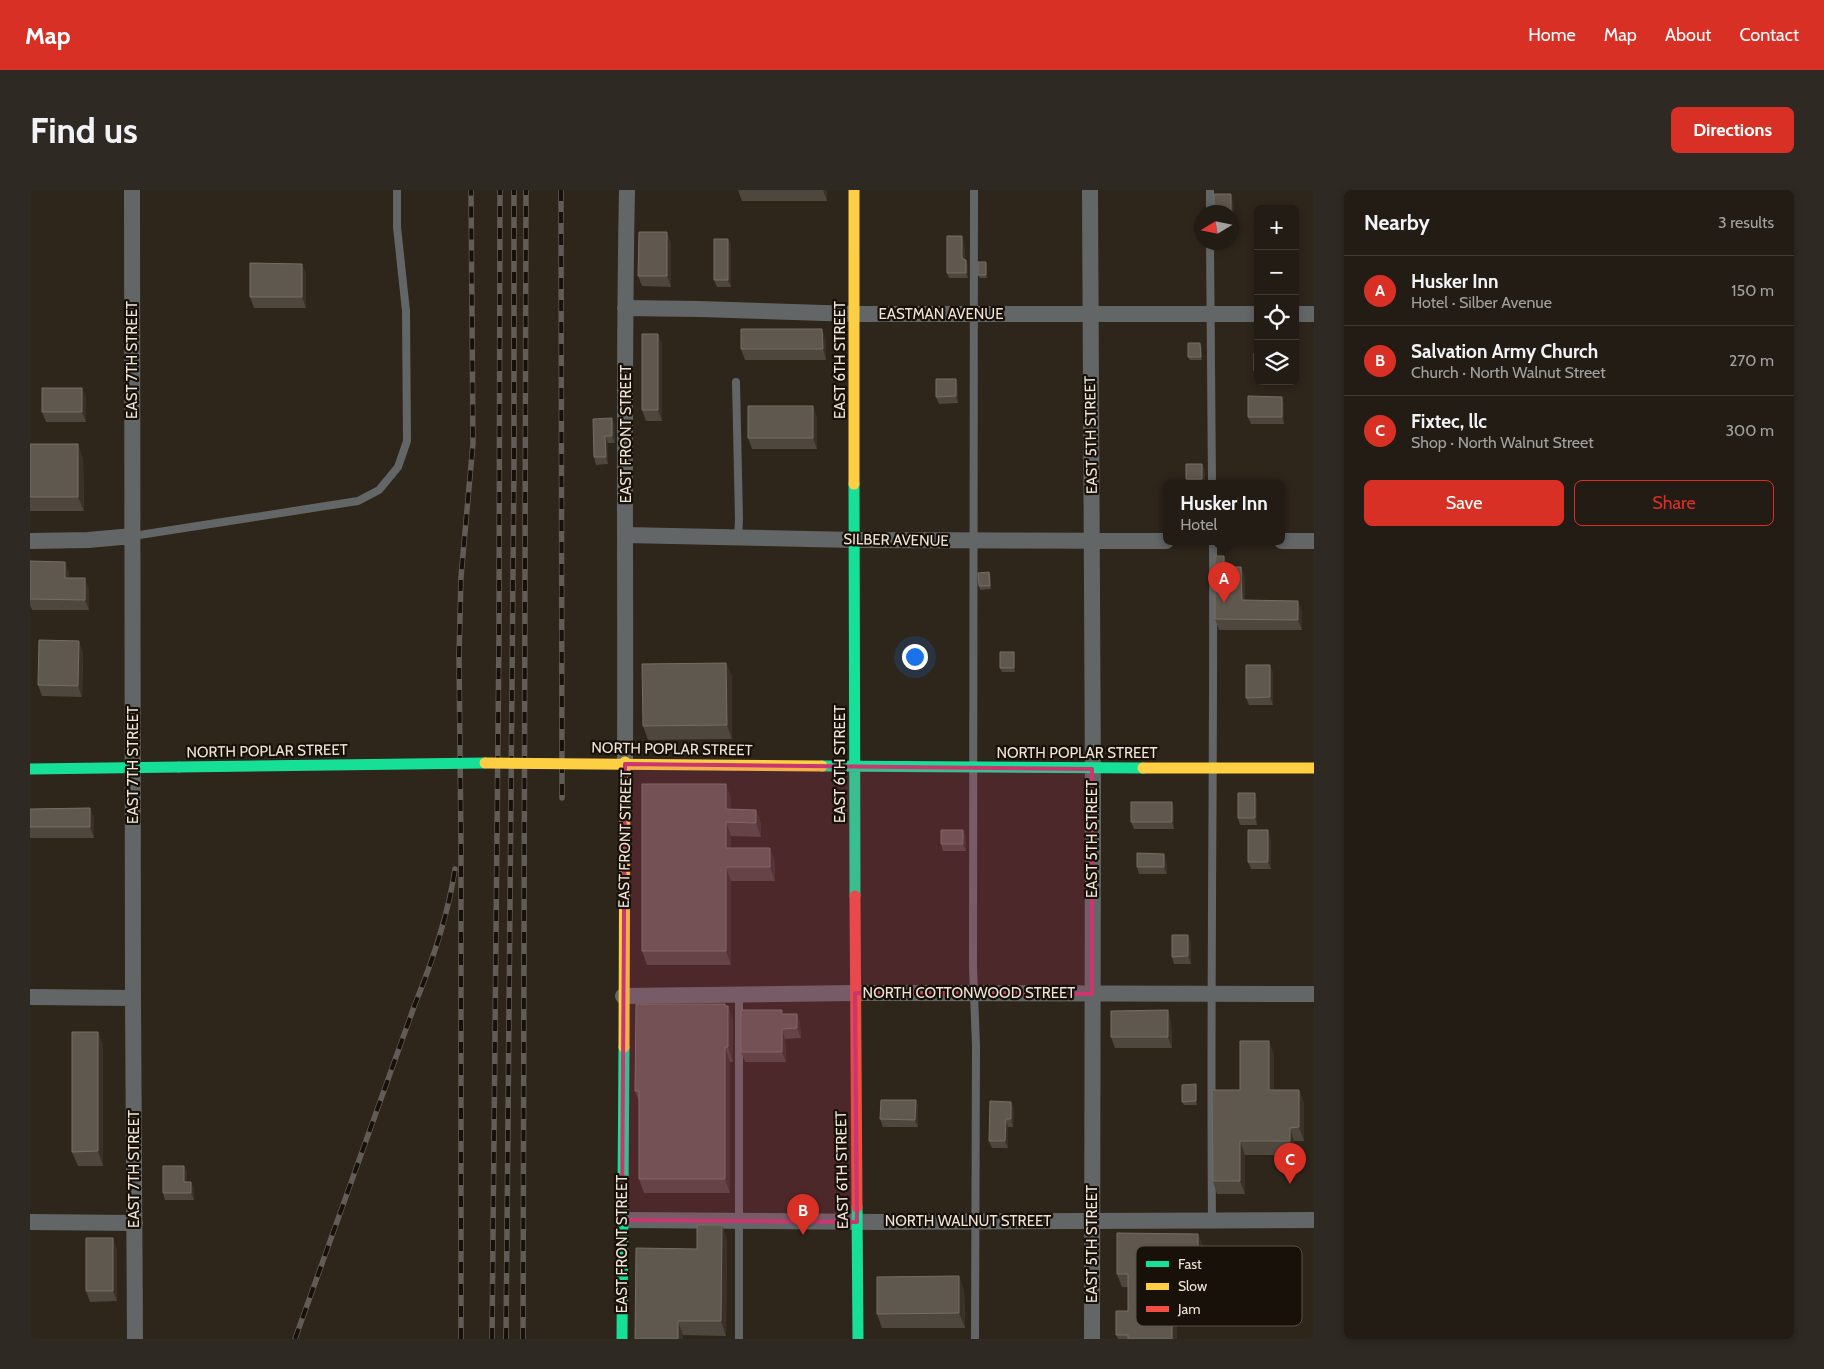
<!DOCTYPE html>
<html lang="en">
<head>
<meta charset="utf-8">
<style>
  body { margin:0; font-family:Cabin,sans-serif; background:#2e2922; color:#f1f3f6 }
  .controls { position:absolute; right:15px; top:15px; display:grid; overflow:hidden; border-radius:8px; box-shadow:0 2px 8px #0003 }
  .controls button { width:45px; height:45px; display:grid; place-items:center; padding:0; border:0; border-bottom:1px solid #3f3a34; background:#221c14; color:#f1f3f6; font:25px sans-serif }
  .compass { position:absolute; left:1164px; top:15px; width:45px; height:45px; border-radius:50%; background:#221c14; box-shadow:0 2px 8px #0003; rotate:260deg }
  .you { position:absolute; left:884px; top:466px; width:18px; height:18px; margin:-12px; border:4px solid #fff; border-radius:50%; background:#1a73e8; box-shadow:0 0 0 8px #1a73e833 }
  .badge { display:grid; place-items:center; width:32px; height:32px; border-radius:50%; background:#d93025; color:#fff; font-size:16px; font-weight:700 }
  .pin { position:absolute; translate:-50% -41px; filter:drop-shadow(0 1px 2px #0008) }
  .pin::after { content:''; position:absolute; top:26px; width:18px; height:15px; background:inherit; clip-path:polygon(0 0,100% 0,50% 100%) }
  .popup { position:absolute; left:1133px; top:290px; width:122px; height:65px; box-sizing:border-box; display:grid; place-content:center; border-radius:8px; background:#221c14; filter:drop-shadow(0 1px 4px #0005); font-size:16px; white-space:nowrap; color:#a2a1a0 }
  .popup b { font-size:19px; color:#f1f3f6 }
  .popup::after { content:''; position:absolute; left:50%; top:100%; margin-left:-10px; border:10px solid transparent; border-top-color:#221c14 }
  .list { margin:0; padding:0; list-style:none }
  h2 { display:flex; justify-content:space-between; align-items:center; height:65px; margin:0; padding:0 20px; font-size:21px }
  h2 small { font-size:16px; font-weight:400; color:#a2a1a0 }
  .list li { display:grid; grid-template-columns:32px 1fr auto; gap:15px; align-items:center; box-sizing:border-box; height:70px; padding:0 20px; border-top:1px solid #3f3a34 }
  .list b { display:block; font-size:19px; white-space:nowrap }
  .list p { margin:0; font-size:16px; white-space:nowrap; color:#a2a1a0 }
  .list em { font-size:16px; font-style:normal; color:#a2a1a0 }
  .actions { display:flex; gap:10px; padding:15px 20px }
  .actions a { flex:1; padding:11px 0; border:1px solid #d93025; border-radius:8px; text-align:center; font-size:18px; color:#d93025 }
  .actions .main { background:#d93025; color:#fff }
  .icon { flex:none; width:28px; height:28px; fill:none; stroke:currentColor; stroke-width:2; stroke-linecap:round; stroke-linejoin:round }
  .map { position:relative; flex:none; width:1284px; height:1149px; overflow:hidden; border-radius:8px }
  header { display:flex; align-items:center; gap:30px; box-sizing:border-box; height:70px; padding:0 25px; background:#d93025; color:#fff }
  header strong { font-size:24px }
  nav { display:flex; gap:28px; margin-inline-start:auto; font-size:18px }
  .intro { display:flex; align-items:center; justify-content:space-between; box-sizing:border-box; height:120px; padding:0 30px }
  h1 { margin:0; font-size:35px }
  .button { padding:12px 22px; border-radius:8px; background:#d93025; color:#fff; font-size:18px; font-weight:700 }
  main { display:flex; gap:30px; padding:0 30px }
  aside { flex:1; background:#221c14; border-radius:8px; box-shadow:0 2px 8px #0003 }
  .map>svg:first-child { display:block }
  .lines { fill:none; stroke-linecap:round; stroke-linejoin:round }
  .lane { stroke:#636666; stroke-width:8 }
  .street { stroke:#636666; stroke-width:16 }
  .fast { stroke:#16e098; stroke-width:11 }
  .slow { stroke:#ffcf43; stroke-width:11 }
  .jam { stroke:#f24e42; stroke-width:11 }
  .rail-casing { stroke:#615c57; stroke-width:5.5 }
  .rail { stroke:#181109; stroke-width:4; stroke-dasharray:11; stroke-linecap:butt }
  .fast-bridge { stroke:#16e098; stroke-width:11 }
  .slow-bridge { stroke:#ffcf43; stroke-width:11 }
  .wall { fill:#4e473e }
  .shaded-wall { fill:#3a3229 }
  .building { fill:#5f584e; stroke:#766e64 }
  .marked { fill:#c9376e; fill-opacity:0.2; stroke:#c9376e; stroke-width:4; stroke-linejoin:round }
  .labels { text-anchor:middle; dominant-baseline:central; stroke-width:4.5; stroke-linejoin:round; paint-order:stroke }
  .street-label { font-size:15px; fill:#eee4d8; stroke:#181109 }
  .key { fill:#181109; stroke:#585047; stroke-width:1 }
  .key-label { font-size:14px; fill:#eee4d8 }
</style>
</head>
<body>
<header>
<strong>Map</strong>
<nav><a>Home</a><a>Map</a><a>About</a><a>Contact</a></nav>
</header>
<div class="intro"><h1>Find us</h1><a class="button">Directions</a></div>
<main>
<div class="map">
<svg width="1284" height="1149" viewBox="0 0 1284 1149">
  <rect width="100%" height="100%" fill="#2e251b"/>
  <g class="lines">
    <path class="lane" d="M 944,0 L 943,776 L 946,856 L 945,1149
      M 1180,0 L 1180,22
      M 1180,52 L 1182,294
      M 706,192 L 709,329 L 708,347
      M 103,346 L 328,311 L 349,300 L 368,277 L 377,251 L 376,121 L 367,37 L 367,0
      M 1182,1030 C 1180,804 1184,578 1183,352
      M 709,1149 L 709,804"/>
    <path class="street" d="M 102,0 L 103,808 L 105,1149
      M 1060,0 L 1063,604 L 1062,1149
      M 595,118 L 669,119 L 825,124 L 1228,124
      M 1265,124 L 1284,124
      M 596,345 L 825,350 L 1136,351
      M 0,351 L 58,350 L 103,346
      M 1252,351 L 1284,351
      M 595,572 C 596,381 593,190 597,0
      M 593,806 L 825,803 L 1284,804
      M 0,807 L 103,808
      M 592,1030 L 849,1032 L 1284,1030
      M 0,1032 L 105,1033"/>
    <path class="fast" d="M 824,294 L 825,706
      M 792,576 L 1113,578
      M 0,579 L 149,577
      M 827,1017 L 828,1149
      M 592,1149 L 594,857"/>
    <path class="slow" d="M 824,0 L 824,294
      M 1113,578 L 1284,578
      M 594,857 L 595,572"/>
    <path class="jam" d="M 825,706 L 827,1017"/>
    <g class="rail-casing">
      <path id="rail" d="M 531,0 L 532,608
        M 265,1149 L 385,814 C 403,770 418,726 425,679
        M 431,1149 L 431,653 L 429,466 L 431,387 L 443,253 L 441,0
        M 462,1149 L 469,443 L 470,0
        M 476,1149 L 484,276 L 484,0
        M 493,1149 L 496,0"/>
    </g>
    <use href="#rail" class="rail"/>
    <path class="fast-bridge" d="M 149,577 L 455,573"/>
    <path class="slow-bridge" d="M 455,573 L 792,576"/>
  </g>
  <path class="wall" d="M 708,0 L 797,0 L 797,11 L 712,11 Z
    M 1203,11 L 1204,28 L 1202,28 L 1202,22 L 1185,22 L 1184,21 Z
    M 698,49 L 701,56 L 701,97 L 687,97 L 684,90 Z
    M 934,51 L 935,69 L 938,75 L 938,88 L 919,88 L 917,83 Z
    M 641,53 L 641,97 L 612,96 L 608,86 Z
    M 272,74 L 276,84 L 276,118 L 224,118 L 220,107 Z
    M 957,75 L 957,88 L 950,88 L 948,85 Z
    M 628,144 L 632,155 L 632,231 L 616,231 L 612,220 Z
    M 796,150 L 796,170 L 715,170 L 711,159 Z
    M 1172,156 L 1172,170 L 1160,170 L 1158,167 Z
    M 1228,163 L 1228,188 L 1226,188 L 1224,181 Z
    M 926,189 L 928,196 L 928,213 L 909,214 L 906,207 Z
    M 52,198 L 56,209 L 56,232 L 16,232 L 12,222 Z
    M 1252,207 L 1254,214 L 1254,234 L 1221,234 L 1218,227 Z
    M 787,227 L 787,259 L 722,259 L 718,248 Z
    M 563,229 L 585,236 L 585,253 L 578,253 L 578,274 L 566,275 L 564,267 Z
    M 0,254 L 53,268 L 54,321 L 0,321 Z
    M 1172,274 L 1175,281 L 1175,294 L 1158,294 L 1156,289 Z
    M 0,371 L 39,382 L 39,388 L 59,399 L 59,420 L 2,420 L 0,415 Z
    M 1211,377 L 1215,388 L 1215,410 L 1272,421 L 1272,440 L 1189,440 L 1185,429 Z
    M 959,382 L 961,386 L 961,399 L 950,400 L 949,396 Z
    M 53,462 L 52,507 L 12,506 L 8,495 Z
    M 984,462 L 985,466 L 985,482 L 972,482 L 970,478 Z
    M 696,473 L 702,487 L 702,549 L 618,550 L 613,536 Z
    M 1243,482 L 1243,515 L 1219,515 L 1216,508 Z
    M 1225,603 L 1227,610 L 1227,635 L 1210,635 L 1208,628 Z
    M 701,608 L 701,620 L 726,620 L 731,634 L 731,647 L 701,646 L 701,658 L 745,671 L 745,691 L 701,691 L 701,775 L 617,775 L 612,761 Z
    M 1142,612 L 1144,619 L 1144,639 L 1104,639 L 1101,632 Z
    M 60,618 L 64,629 L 64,648 L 0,648 L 0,619 Z
    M 933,640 L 936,647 L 936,661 L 913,661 L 911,654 Z
    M 1241,647 L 1241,679 L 1221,679 L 1218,672 Z
    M 1137,671 L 1137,684 L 1109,684 L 1107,677 Z
    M 1161,752 L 1161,774 L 1144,774 L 1142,767 Z
    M 696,816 L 698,816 L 703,830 L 703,872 L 700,872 L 700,1003 L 614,1003 L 609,989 L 609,912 L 605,901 Z
    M 753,824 L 767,824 L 770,834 L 771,848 L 755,849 L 756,872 L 715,872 L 711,862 Z
    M 1141,831 L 1142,858 L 1085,858 L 1081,847 Z
    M 68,842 L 73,856 L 73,976 L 48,976 L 42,962 Z
    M 1244,864 L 1244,900 L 1269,900 L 1274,914 L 1274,951 L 1264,951 L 1264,965 L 1215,965 L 1215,1004 L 1187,1004 L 1183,991 L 1210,900 Z
    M 1166,894 L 1167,898 L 1167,915 L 1154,915 L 1152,912 Z
    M 886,910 L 888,917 L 888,937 L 853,937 L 850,929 Z
    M 981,912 L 984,919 L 983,937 L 978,937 L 978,958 L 962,958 L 959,951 Z
    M 154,976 L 157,983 L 157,992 L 164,999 L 164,1010 L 135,1010 L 133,1003 Z
    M 1168,1044 L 1173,1057 L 1173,1069 L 1248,1082 L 1248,1118 L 1186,1118 L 1181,1105 L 1181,1096 L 1134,1097 L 1134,1120 L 1147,1133 L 1147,1149 L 1088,1149 L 1086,1145 L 1098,1121 L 1098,1097 L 1092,1097 L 1087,1084 Z
    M 697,1049 L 696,1146 L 653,1145 L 606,1058 L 667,1059 Z
    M 87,1059 L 87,1111 L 60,1112 L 56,1101 Z
    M 934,1100 L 935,1138 L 852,1138 L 847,1124 Z"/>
  <path class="shaded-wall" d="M 793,0 L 797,0 L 797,11 Z
    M 1201,4 L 1203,11 L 1204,28 L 1201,21 Z
    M 637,42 L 641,53 L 641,97 L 637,86 Z
    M 932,46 L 934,51 L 935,73 L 932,67 Z
    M 698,49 L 701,56 L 701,97 L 698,90 Z
    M 936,70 L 938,75 L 938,88 L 936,83 Z
    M 956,72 L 957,75 L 957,88 L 956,85 Z
    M 272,74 L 276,84 L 276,118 L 272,107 Z
    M 792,139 L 796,150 L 796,170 L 793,159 Z
    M 628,144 L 632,155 L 632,231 L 628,220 Z
    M 1170,153 L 1172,156 L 1172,170 L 1171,167 Z
    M 926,189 L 928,196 L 928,213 L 926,206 Z
    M 52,198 L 56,209 L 56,232 L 52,222 Z
    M 1252,207 L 1254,214 L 1254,234 L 1252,227 Z
    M 783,216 L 787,227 L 787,259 L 783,248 Z
    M 582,228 L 585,236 L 585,253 L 582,246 Z
    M 575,246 L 578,253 L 578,274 L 576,267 Z
    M 48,254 L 53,268 L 54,321 L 48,307 Z
    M 1172,274 L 1175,281 L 1175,294 L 1174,294 L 1172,289 Z
    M 1194,366 L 1198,376 L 1198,388 L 1194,377 Z
    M 35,372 L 39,382 L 39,399 L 35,388 Z
    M 1211,377 L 1215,388 L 1215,421 L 1212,410 Z
    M 959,382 L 961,386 L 961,399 L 960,396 Z
    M 55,388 L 59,399 L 59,420 L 55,410 Z
    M 1268,411 L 1272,421 L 1272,440 L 1268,430 Z
    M 49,451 L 53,462 L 52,507 L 48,496 Z
    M 984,462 L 985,466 L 985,482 L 984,478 Z
    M 696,473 L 702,487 L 702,549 L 697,535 Z
    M 1240,475 L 1243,482 L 1243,515 L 1240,507 Z
    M 696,594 L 701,608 L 701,633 L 696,619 Z
    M 1225,603 L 1227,610 L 1227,635 L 1225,628 Z
    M 1142,612 L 1144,619 L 1144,639 L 1142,632 Z
    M 60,618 L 64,629 L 64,648 L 60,637 Z
    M 726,620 L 731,634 L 731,647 L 726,633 Z
    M 696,632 L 701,646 L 701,672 L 696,658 Z
    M 933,640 L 936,647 L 936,661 L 933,654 Z
    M 1238,640 L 1241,647 L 1241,679 L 1238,672 Z
    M 740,658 L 745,671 L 745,691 L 740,677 Z
    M 1134,664 L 1137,671 L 1137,684 L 1134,677 Z
    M 696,677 L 701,691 L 701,775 L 696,761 Z
    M 1158,745 L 1161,752 L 1161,774 L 1158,766 Z
    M 695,814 L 698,822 L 698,816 L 703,830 L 703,872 L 698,857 Z
    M 1138,820 L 1141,831 L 1142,858 L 1138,847 Z
    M 767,824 L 770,834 L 771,848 L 767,838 Z
    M 752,839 L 755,849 L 756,872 L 752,862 Z
    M 68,842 L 73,856 L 73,976 L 68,961 Z
    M 1239,851 L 1244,864 L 1244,914 L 1239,900 Z
    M 695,857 L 700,872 L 700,1003 L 695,989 Z
    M 1166,894 L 1167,898 L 1167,915 L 1166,911 Z
    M 1269,900 L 1274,914 L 1274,951 L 1269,937 Z
    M 886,910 L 888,917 L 888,937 L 885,930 Z
    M 981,912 L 984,919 L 983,937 L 981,929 Z
    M 976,929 L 978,937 L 978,958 L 975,951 Z
    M 1260,938 L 1264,951 L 1264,965 L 1260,951 Z
    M 1210,951 L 1215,965 L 1215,1004 L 1210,991 Z
    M 154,976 L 157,983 L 157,999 L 154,992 Z
    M 161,992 L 164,999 L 164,1010 L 161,1003 Z
    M 692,1035 L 697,1049 L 696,1146 L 691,1131 Z
    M 1168,1044 L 1173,1057 L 1172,1081 L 1168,1069 Z
    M 83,1048 L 87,1059 L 87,1111 L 83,1101 Z
    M 1244,1069 L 1248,1082 L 1248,1118 L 1243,1106 Z
    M 1129,1084 L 1134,1097 L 1134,1133 L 1129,1120 Z
    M 929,1086 L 934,1100 L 935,1138 L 929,1123 Z
    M 1142,1120 L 1147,1133 L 1147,1149 L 1142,1149 Z
    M 648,1131 L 653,1145 L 653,1149 L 648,1149 Z"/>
  <path class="building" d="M 1184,4 L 1201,4 L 1201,21 L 1184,21 Z
    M 609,42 L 637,42 L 637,86 L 608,86 Z
    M 917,46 L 932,46 L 932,67 L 933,69 L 936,70 L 936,83 L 917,83 Z
    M 684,49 L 698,49 L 698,90 L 684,90 Z
    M 948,72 L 956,72 L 956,85 L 948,85 Z
    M 220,73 L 272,74 L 272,107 L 220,107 Z
    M 711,139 L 792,139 L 793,159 L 711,159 Z
    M 612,144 L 628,144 L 628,220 L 612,220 Z
    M 1158,153 L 1170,153 L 1171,167 L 1158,167 Z
    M 1224,163 L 1228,163 L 1228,181 L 1224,181 Z
    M 906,189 L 926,189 L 926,206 L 906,207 Z
    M 12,198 L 52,198 L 52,222 L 12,222 Z
    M 1218,206 L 1252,207 L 1252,227 L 1218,227 Z
    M 718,216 L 783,216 L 783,248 L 718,248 Z
    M 582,228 L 582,246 L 575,246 L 576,267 L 564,267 L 563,229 Z
    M 0,254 L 48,254 L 48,307 L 0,307 Z
    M 1156,274 L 1172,274 L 1172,289 L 1156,289 Z
    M 1185,366 L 1194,366 L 1194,377 L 1211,377 L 1212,410 L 1268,411 L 1268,430 L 1185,429 Z
    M 0,371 L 35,372 L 35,388 L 55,388 L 55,410 L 0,409 Z
    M 959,382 L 960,396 L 949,396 L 948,383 Z
    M 9,450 L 49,451 L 48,496 L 8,495 Z
    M 970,462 L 984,462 L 984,478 L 970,478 Z
    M 696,473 L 697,535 L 613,536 L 612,474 Z
    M 1216,475 L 1240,475 L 1240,507 L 1216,508 Z
    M 612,594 L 696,594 L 696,619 L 726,620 L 726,633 L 696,632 L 696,658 L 740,658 L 740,677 L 696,677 L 696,761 L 612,761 Z
    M 1208,603 L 1225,603 L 1225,628 L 1208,628 Z
    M 1101,612 L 1142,612 L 1142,632 L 1101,632 Z
    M 60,618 L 60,637 L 0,637 L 0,619 Z
    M 911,640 L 933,640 L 933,654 L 911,654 Z
    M 1218,640 L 1238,640 L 1238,672 L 1218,672 Z
    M 1107,663 L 1134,664 L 1134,677 L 1107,677 Z
    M 1142,745 L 1158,745 L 1158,766 L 1142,767 Z
    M 606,814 L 695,814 L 695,816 L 698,816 L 698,857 L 695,857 L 695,989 L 609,989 L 609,901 L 605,901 Z
    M 711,820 L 752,820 L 752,824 L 767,824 L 767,838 L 752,839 L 752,862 L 711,862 Z
    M 1138,820 L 1138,847 L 1081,847 L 1081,821 Z
    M 42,842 L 68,842 L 68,961 L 42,962 Z
    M 1210,851 L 1239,851 L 1239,900 L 1269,900 L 1269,937 L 1260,938 L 1260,951 L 1210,951 L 1210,991 L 1183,991 L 1182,900 L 1210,900 Z
    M 1166,894 L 1166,911 L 1152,912 L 1152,895 Z
    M 851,910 L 886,910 L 885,930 L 850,929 Z
    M 960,911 L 981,912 L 981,929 L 976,929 L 975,951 L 959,951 Z
    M 133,976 L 154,976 L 154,992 L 161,992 L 161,1003 L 133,1003 Z
    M 667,1035 L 692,1035 L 691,1131 L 648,1131 L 648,1149 L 605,1149 L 606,1058 L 667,1059 Z
    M 1087,1043 L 1168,1044 L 1168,1069 L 1244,1069 L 1243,1106 L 1181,1105 L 1181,1083 L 1129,1084 L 1129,1120 L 1142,1120 L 1142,1149 L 1098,1149 L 1098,1145 L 1086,1145 L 1086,1121 L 1098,1121 L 1098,1084 L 1087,1084 Z
    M 56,1048 L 83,1048 L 83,1101 L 56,1101 Z
    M 929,1086 L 929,1123 L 847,1124 L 847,1087 Z"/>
  <path class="marked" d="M 595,574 L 1062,579 L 1062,804 L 825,803 L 827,1032 L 592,1030 Z"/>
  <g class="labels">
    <g class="street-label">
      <text x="911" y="124">EASTMAN AVENUE</text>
      <text transform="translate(102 170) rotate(-90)">EAST 7TH STREET</text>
      <text transform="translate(810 170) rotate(-90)">EAST 6TH STREET</text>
      <text transform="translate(596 244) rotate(-90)">EAST FRONT STREET</text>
      <text transform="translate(1061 245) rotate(-91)">EAST 5TH STREET</text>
      <text transform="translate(866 350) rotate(1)">SILBER AVENUE</text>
      <text transform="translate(642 559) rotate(1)">NORTH POPLAR STREET</text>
      <text transform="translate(237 561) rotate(-1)">NORTH POPLAR STREET</text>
      <text x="1047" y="563">NORTH POPLAR STREET</text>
      <text transform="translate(810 574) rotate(-90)">EAST 6TH STREET</text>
      <text transform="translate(103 575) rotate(-90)">EAST 7TH STREET</text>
      <text transform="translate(595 649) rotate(-89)">EAST FRONT STREET</text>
      <text transform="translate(1062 649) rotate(-90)">EAST 5TH STREET</text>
      <text x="939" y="803">NORTH COTTONWOOD STREET</text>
      <text transform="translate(104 979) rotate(-90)">EAST 7TH STREET</text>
      <text transform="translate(812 980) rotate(-91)">EAST 6TH STREET</text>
      <text x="938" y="1031">NORTH WALNUT STREET</text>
      <text transform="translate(592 1054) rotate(-90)">EAST FRONT STREET</text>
      <text transform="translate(1062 1054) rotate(-90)">EAST 5TH STREET</text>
    </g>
  </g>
  <rect x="1106" y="1056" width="166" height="80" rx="8" class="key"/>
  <rect x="1116" y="1071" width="23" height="6" fill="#16e098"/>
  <rect x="1116" y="1093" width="23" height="7" fill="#ffcf43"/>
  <rect x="1116" y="1116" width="23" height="6" fill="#f24e42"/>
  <g class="key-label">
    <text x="1148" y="1079">Fast</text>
    <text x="1148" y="1101">Slow</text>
    <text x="1148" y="1124">Jam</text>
  </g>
</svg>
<div class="controls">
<button>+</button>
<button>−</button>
<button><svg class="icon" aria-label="locate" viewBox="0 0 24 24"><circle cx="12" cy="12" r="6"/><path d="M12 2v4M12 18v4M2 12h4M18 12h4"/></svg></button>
<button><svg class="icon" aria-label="layers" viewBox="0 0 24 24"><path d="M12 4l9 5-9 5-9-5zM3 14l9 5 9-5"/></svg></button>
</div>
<svg class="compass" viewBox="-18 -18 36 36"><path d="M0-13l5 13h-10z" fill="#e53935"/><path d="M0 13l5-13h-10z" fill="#a2a1a0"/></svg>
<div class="you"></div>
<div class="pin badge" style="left:1194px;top:413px">A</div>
<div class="popup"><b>Husker Inn</b>Hotel</div>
<div class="pin badge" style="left:773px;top:1045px">B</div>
<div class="pin badge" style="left:1260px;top:994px">C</div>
</div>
<aside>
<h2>Nearby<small>3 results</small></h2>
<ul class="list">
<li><span class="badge">A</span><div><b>Husker Inn</b><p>Hotel · Silber Avenue</p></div><em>150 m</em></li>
<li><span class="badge">B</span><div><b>Salvation Army Church</b><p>Church · North Walnut Street</p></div><em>270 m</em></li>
<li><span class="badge">C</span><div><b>Fixtec, llc</b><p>Shop · North Walnut Street</p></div><em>300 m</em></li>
</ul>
<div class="actions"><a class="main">Save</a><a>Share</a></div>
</aside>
</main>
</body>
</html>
